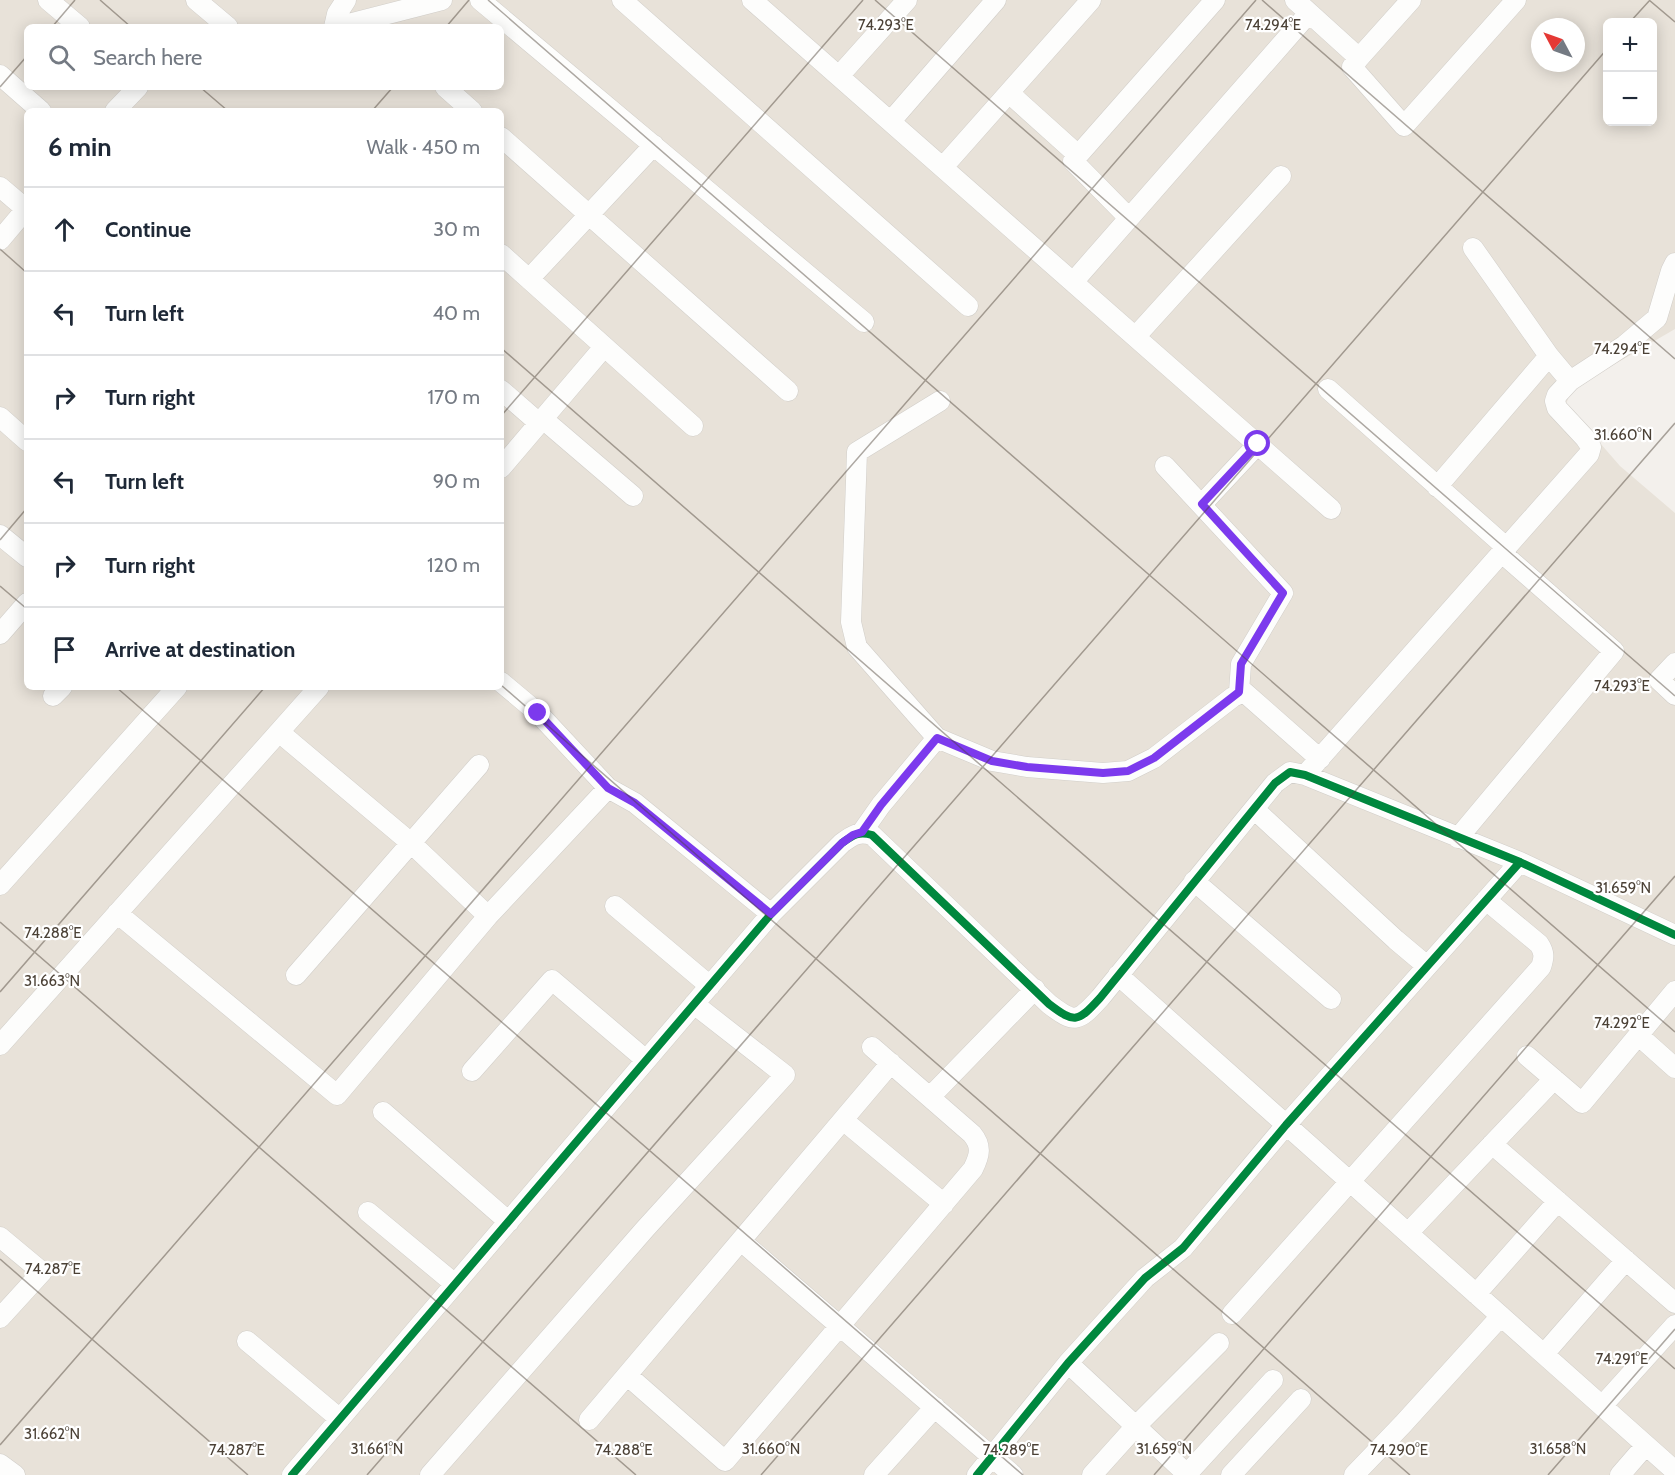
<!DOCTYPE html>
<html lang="en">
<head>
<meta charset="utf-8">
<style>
  body { margin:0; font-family:Cabin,sans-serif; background:#f2f2f3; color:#1f2937 }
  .controls { position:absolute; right:18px; top:18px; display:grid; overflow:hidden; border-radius:9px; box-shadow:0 3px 15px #0003 }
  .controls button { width:54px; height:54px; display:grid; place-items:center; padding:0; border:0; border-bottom:2px solid #e0e1e3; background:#fff; color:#1f2937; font:30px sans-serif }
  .compass { position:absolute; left:1531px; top:18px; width:54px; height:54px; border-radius:50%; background:#fff; box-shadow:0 3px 15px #0003; rotate:311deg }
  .stop { position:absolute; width:18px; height:18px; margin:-14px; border:4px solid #7c3aed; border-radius:50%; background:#fff }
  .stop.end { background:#7c3aed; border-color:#fff; box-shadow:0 2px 6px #0008 }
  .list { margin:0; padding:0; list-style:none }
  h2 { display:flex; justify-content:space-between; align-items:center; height:78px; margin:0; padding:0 24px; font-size:26px }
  h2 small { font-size:20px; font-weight:400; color:#747a83 }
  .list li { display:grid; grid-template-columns:39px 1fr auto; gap:18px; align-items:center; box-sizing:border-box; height:84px; padding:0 24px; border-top:2px solid #e0e1e3 }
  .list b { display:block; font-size:22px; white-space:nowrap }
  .list em { font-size:20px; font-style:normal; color:#747a83 }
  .icon { flex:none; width:33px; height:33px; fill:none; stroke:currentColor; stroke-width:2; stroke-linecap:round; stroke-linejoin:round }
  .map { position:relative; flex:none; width:1675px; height:1475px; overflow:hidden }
  .search { position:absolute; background:#fff; box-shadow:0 3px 15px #0003; left:24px; top:24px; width:480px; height:66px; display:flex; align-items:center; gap:15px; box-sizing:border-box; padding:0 21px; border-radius:9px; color:#747a83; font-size:22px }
  .panel { position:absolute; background:#fff; box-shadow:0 3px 15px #0003; left:24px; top:108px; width:480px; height:582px; border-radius:9px }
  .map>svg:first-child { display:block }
  .residential { fill:#e8e2d9; fill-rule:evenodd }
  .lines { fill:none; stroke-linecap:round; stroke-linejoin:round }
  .minor-casing { stroke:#d1cec9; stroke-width:21 }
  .minor { stroke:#fdfdfc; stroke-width:20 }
  .cycleway-casing { stroke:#fff; stroke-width:11 }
  .cycleway { stroke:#00873e; stroke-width:8 }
  .route { stroke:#7c3aed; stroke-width:8 }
  .ticks { fill:none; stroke:#4b4136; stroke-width:1.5; stroke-opacity:0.45 }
  .ticks-label { font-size:15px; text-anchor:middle; fill:#4b4136; stroke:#fff; stroke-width:4.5; stroke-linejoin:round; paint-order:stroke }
</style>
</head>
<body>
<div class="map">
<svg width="1675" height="1475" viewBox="0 0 1675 1475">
  <rect width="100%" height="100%" fill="#f3f0ec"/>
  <path class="residential" d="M 0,0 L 1675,0 L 1675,329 L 1572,389 L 1566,404 L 1620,466 L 1675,513 L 1675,1475 L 0,1475 ZM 1608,22 L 1652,22 L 1652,122 L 1608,122 ZM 27,27 L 501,27 L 501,87 L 27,87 ZM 1540,27 L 1576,27 L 1576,63 L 1540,63 ZM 27,111 L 501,111 L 501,687 L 27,687 Z"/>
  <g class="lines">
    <g class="minor-casing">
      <path id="minor" d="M 48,0 L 80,27
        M 196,0 L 228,27
        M 480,0 L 864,322
        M 622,0 L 968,306
        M 752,0 L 1331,509
        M 1295,0 L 1359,58 L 1352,67 L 1404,126 L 1516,0
        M 334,27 L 337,14 L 346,0
        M 337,27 L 442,0
        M 1359,58 L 1411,0
        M 0,75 L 41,111
        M 839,76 L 907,0
        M 445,87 L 472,111
        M 1009,93 L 1078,155
        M 115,111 L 138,87
        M 891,121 L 996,0
        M 501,137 L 788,391
        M 943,167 L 1091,0
        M 0,187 L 26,209
        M 1129,218 L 1073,161 L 1215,0
        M 0,240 L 27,208
        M 1473,248 L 1549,356 L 1570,381
        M 501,254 L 693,426
        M 529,279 L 654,145
        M 1074,281 L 1309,13
        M 1136,336 L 1281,176
        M 1328,389 L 1507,548
        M 501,390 L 539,423
        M 0,417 L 27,441
        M 543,419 L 633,496
        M 1165,466 L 1283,593 L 1241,664 L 1239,692
        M 501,468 L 604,347
        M 1437,487 L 1549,356
        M 1202,504 L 1258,444
        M 0,535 L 27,557
        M 0,634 L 27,603
        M 1675,663 L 1659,680 L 1675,695
        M 501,682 L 538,713 L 608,788 L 635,803 L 771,914
        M 53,696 L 62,687
        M 279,732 L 411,843 L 488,916
        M 937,738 L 857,647 L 851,622 L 857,452 L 940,401
        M 1305,775 L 1589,454 L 1591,447 L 1585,438 L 1557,408 L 1555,401 L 1557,395 L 1570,381 L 1625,345 L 1657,318 L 1671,271 L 1675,263
        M 1254,809 L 1396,940 L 1427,966
        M 862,832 L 881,805 L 937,738 L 992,761 L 1027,767 L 1103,773 L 1128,771 L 1154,758 L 1233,697 L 1244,692 L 1320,759
        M 1458,838 L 1614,651 L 1502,553
        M 1194,881 L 1331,999
        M 0,885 L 177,687
        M 615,906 L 710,986
        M 117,913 L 337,1095 L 488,916 L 608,788
        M 296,975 L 479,765
        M 1118,975 L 1675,1471
        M 1638,1035 L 1675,1068
        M 0,1045 L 319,687
        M 1527,1056 L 1582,1103 L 1675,991
        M 472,1071 L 552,980 L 646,1060
        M 930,1097 L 1035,989
        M 383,1112 L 509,1222
        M 843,1120 L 944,1204
        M 1492,1144 L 1675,1303
        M 368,1212 L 455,1284
        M 1408,1233 L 1554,1079
        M 0,1237 L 42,1272 L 0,1318
        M 741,1241 L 1013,1475
        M 1476,1294 L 1558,1201
        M 1232,1314 L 1541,967 C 1544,958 1545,953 1539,944 L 1486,900
        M 247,1341 L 340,1419
        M 1544,1354 L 1626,1260
        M 1068,1363 L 1188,1475
        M 628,1376 L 725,1461 L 973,1169 C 980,1155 982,1146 972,1134 L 872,1047
        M 1602,1406 L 1675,1325
        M 589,1420 L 891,1063
        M 0,1464 L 15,1475
        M 1187,1474 L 1273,1380
        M 292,1475 L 771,914 L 842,843 C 853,835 859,831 872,835 L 1049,1004 C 1075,1024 1078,1022 1100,998 L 1275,783 L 1290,772 L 1305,775 L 1520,862 L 1675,935
        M 430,1475 L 645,1229 L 785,1075 L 694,1004
        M 874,1475 L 935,1407
        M 977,1475 L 1068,1363 L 1145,1278 L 1183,1248 L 1286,1125 L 1520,862
        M 1092,1475 L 1136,1426 L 1219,1343
        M 1231,1475 L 1301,1399
        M 1354,1475 L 1403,1424 L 1501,1316
        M 1620,1475 L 1646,1445"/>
    </g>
    <use href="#minor" class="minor"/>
    <g class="cycleway-casing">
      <path id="cycleway" d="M 292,1475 L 771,914 L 842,843 C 853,835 859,831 872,835 L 1049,1004 C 1075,1024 1078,1022 1100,998 L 1275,783 L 1290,772 L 1305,775 L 1520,862 L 1675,935
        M 977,1475 L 1068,1363 L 1145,1278 L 1183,1248 L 1286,1125 L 1520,862"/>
    </g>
    <use href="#cycleway" class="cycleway"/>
  </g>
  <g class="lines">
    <path class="route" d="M 538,713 L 608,788 L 635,803 L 771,914 L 842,843 L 853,835 L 862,832 L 881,805 L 937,738 L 992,761 L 1027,767 L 1103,773 L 1128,771 L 1154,758 L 1239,692 L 1241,664 L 1283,593 L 1202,504 L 1258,444"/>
  </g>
  <path class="ticks" d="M 100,0 L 131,27M 488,0 L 1675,1032M 875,0 L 1675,696M 1262,0 L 1675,359M 1649,0 L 1675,22M 1630,22 L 1650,0M 52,27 L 75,0M 446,27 L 469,0M 0,87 L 27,56M 200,87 L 228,111M 372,111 L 393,87M 0,249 L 27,273M 501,348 L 1675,1369M 501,416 L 863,0M 0,540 L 27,508M 0,586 L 27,609M 501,685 L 1410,1475M 116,687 L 1023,1475M 0,922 L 636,1475M 0,992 L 265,687M 0,1259 L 248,1475M 0,1445 L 1256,0M 367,1475 L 1608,48M 761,1475 L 1675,423M 1154,1475 L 1675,876M 1548,1475 L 1675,1329"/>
  <g class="ticks-label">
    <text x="886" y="30">74.293°E</text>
    <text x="1273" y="30">74.294°E</text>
    <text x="1622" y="354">74.294°E</text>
    <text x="1623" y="440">31.660°N</text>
    <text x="1622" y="691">74.293°E</text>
    <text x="1623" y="893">31.659°N</text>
    <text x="53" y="938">74.288°E</text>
    <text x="52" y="986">31.663°N</text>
    <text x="1622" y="1028">74.292°E</text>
    <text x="53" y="1274">74.287°E</text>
    <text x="1622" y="1364">74.291°E</text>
    <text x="52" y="1439">31.662°N</text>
    <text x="377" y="1454">31.661°N</text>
    <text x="771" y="1454">31.660°N</text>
    <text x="1164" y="1454">31.659°N</text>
    <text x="1558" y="1454">31.658°N</text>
    <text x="237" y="1455">74.287°E</text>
    <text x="624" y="1455">74.288°E</text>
    <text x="1011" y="1455">74.289°E</text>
    <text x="1399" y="1455">74.290°E</text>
  </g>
</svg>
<div class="controls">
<button>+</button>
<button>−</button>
</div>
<svg class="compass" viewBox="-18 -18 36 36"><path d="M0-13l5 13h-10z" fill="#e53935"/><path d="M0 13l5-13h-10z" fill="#747a83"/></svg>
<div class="stop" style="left:1258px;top:444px"></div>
<div class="stop end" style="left:538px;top:713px"></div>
<div class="search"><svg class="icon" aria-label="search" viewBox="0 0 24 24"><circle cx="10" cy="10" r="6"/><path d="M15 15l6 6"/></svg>Search here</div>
<section class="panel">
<h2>6 min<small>Walk · 450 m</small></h2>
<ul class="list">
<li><svg class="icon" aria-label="ahead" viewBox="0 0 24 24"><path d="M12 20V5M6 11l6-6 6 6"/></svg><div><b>Continue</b></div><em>30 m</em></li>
<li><svg class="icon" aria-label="left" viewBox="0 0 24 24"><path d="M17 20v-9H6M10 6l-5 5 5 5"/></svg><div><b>Turn left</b></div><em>40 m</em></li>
<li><svg class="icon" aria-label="right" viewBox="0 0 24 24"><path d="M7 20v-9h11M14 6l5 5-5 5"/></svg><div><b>Turn right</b></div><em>170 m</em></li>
<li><svg class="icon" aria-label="left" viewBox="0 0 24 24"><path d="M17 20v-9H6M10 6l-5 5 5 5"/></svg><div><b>Turn left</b></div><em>90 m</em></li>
<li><svg class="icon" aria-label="right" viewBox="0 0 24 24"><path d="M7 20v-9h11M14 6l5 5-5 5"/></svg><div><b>Turn right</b></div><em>120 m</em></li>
<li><svg class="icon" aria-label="arrive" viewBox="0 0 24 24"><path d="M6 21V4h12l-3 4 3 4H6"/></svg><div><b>Arrive at destination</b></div></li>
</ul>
</section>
</div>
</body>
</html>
